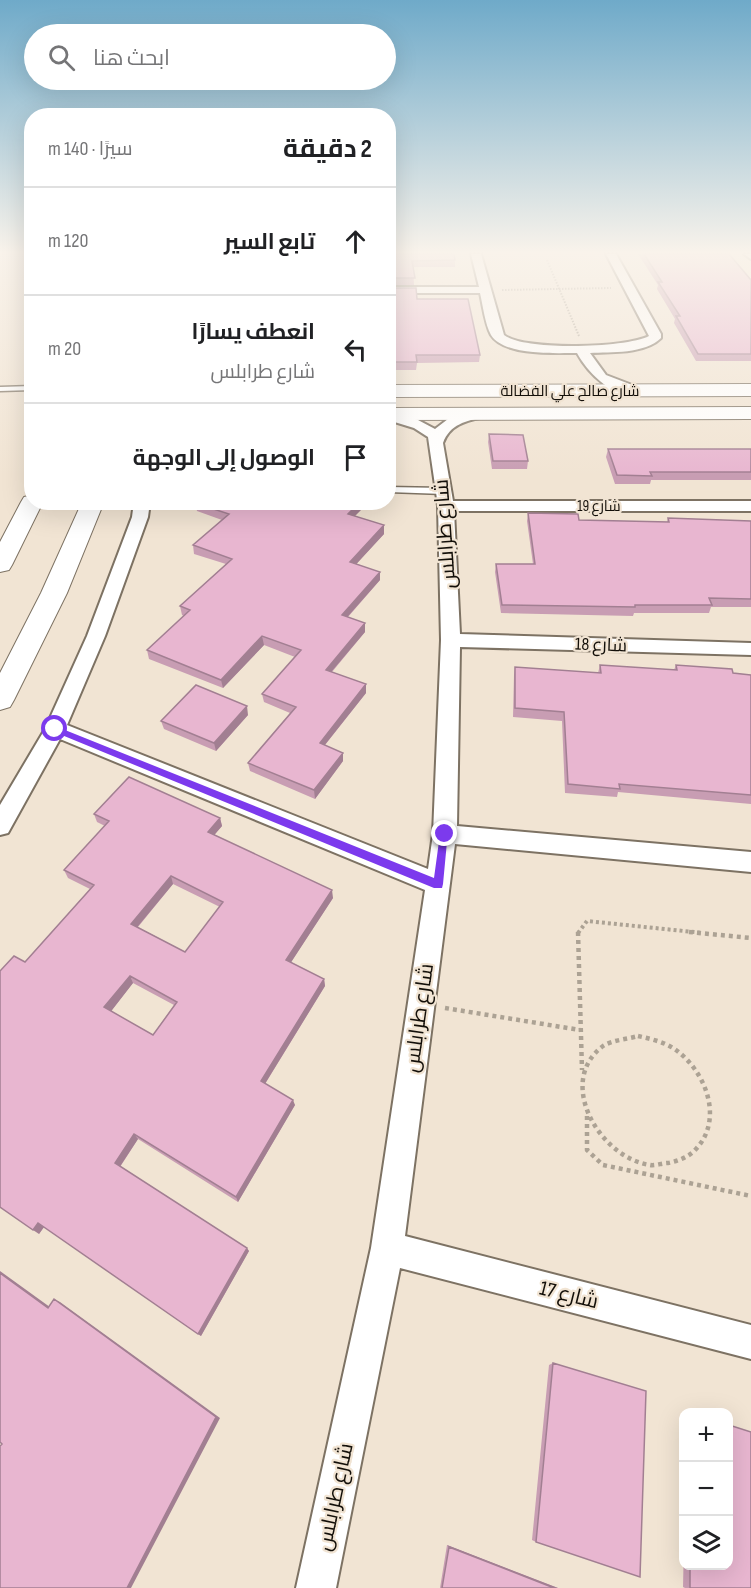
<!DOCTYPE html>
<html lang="ar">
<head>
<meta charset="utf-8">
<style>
  body { margin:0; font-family:"Sofia Sans Condensed",Cairo,sans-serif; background:#f2f2f2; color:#202124; direction:rtl }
  .controls { position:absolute; right:18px; bottom:18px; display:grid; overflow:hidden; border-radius:12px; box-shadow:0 6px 24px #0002 }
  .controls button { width:54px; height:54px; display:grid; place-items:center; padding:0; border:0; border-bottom:2px solid #e0e0e0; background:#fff; color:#202124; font:30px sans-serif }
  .stop { position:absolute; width:18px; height:18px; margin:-14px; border:4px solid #7c3aed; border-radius:50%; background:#fff }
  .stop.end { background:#7c3aed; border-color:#fff; box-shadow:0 2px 6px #0008 }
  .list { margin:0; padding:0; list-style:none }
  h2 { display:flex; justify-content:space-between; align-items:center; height:78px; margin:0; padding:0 24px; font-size:26px }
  h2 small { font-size:20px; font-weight:400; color:#757577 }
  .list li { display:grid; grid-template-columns:39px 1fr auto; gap:18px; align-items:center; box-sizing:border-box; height:108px; padding:0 24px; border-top:2px solid #e0e0e0 }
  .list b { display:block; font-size:22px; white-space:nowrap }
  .list p { margin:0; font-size:20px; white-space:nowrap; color:#757577 }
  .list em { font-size:20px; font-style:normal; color:#757577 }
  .icon { flex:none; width:33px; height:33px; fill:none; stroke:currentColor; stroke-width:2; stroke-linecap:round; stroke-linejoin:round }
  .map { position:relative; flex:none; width:751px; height:1588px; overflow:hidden; direction:ltr }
  .search { position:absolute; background:#fff; box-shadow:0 6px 24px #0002; left:24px; top:24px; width:372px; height:66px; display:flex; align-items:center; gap:15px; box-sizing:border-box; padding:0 21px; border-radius:33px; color:#757577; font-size:22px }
  .panel { position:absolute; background:#fff; box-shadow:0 6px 24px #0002; left:24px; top:108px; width:372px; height:402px; border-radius:24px; direction:rtl }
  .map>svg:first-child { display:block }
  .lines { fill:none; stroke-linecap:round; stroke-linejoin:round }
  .lane-casing { stroke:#7d7263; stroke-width:3 }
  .street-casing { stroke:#7d7263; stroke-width:4 }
  .secondary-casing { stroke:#7d7263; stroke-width:2 }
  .path-far2 { stroke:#aca294; stroke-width:2; stroke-dasharray:1.5 1.5; stroke-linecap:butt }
  .path-far1 { stroke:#aca294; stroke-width:4; stroke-dasharray:3 3; stroke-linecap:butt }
  .path { stroke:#aca294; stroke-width:4.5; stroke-dasharray:4 4; stroke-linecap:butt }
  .lane { fill:#fff; fill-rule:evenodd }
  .street { fill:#fff; fill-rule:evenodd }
  .secondary { fill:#fff; fill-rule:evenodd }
  .wall { fill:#c89db3; fill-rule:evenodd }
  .shaded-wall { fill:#a27f92 }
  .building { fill:#e8b6d0; stroke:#a27f92; stroke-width:1.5; fill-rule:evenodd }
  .route { fill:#7c3aed }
  .labels { text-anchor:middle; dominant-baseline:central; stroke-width:4.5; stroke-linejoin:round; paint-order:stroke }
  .far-street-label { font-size:15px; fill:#130f09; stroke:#f1e4d3 }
  .street-label { font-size:18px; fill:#130f09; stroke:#f1e4d3 }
  .near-street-label { font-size:21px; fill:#130f09; stroke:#f1e4d3 }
</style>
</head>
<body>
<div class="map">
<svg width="751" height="1588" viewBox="0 0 751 1588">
  <rect width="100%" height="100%" fill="#f1e4d3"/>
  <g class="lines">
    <g class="lane-casing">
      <path id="lane" d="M 32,386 L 32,390 L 0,391 L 0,387 Z
        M 388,487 L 444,488 L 448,491 L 444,494 L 388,492 Z"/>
    </g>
    <g class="street-casing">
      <path id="street" d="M 471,254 L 481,254 L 504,335 C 525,351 626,348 649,336 L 606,254 L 616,254 L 661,334 L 661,338 C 645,354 611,352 590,353 L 606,375 L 640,388 L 642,391 L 640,394 C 614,400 588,373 577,353 C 556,353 504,356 491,335 C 485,324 483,306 480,293 L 388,293 L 388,287 L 479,287 Z
        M 744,254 L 751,254 L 751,259 Z
        M 479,410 L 484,411 L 486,414 L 484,417 C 466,421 450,424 443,443 L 453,501 L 751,501 L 751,511 L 454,511 L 460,634 L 751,643 L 751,655 L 460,647 L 457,826 L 751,852 L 751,872 L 455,844 L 405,1236 L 751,1325 L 751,1359 L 400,1268 L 336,1588 L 296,1588 L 371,1248 L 425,890 L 60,739 L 8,833 L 0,835 L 0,805 L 45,729 L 87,636 L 132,517 L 134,502 L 150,502 L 148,517 L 105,636 L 67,725 L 428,869 L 433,834 L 441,640 L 438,506 L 428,437 L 414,428 L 388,420 L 388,411 L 418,420 L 435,429 L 448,419 Z"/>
    </g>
    <g class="secondary-casing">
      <path id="secondary" d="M 751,384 L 751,396 L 388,397 L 388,385 Z
        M 751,407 L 751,419 L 388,420 L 388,408 Z
        M 32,495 L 32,502 L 43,502 L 12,565 L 9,570 L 0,572 L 0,542 L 21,502 L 24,497 Z
        M 82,502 L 104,502 L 67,593 L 14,700 L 10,707 L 0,710 L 0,673 L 41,593 Z"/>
    </g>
    <path class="path-far2" d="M 547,260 L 579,336
      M 502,290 L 611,288"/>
    <path class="path-far1" d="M 578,933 L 587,921 L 703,933"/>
    <path class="path" d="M 578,932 L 582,1070
      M 689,932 L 751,938
      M 445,1008 L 580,1030
      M 638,1036 C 651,1039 665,1042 676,1050 C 706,1072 724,1119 696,1149 C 689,1157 678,1161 668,1163 C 662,1163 655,1166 650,1165 C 600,1158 555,1082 603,1046 C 612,1040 628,1039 638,1036 Z
      M 587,1116 L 587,1150 L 603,1165 L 751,1196"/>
    <use href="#lane" class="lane"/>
    <use href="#street" class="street"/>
    <use href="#secondary" class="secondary"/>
  </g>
  <path class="wall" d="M 388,254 L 455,260 L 455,267 L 413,267 L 414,285 L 388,285 Z
    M 638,254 L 729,254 L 751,280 L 751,361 L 696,361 L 674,323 L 675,319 L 657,289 L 658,285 Z
    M 388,288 L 417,299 L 480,355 L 479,362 L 417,363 L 416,370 L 388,370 Z
    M 489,434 L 528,461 L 527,469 L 492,469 L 488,442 Z
    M 608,449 L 751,449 L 751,480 L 651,480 L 650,484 L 615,484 L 606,457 Z
    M 195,503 L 355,516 L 384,525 L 384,534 L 356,564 L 380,572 L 380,580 L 348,617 L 365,623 L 365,632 L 332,672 L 366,684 L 366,693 L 325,745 L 343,761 L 315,799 L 250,771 L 248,763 L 290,713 L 264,702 L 262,694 L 295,657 L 264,645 L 223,688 L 149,659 L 147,650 L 184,616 L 182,615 L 180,606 L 226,564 L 194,554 L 193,545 L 222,520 L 197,511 Z
    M 528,513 L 579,520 L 667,522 L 668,518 L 751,521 L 751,607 L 711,607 L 709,613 L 634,613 L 633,616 L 501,613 L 495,572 L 496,564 L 533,564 L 527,521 Z
    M 600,665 L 674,670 L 676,665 L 733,673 L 751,675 L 751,804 L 618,792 L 617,797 L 565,793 L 562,721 L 513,717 L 514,675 L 515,667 L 598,673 Z
    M 248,715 L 216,751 L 164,729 L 161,721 Z
    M 94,814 L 220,818 L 222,826 L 214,835 L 333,898 L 291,962 L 324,979 L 325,986 L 265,1084 L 295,1105 L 238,1202 L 138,1139 L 120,1167 L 249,1251 L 201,1336 L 44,1227 L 39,1234 L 25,962 L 90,889 L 68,878 L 64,870 L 105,826 L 97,822 ZM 173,884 L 220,907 L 185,952 L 138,927 ZM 133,983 L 174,1005 L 153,1035 L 111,1011 Z
    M 553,1363 L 536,1542 L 532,1540 L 549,1365 Z
    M 684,1542 L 684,1566 L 729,1566 L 751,1588 L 685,1588 L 683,1587 Z
    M 447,1545 L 558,1588 L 440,1588 Z"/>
  <path class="shaded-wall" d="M 360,502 L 369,502 L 348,523 L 348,514 Z
    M 384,525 L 384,534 L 350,571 L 350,562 Z
    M 380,572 L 380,580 L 342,623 L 342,615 Z
    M 365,623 L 365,632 L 326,678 L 326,670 Z
    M 262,636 L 264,645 L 223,688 L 221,680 Z
    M 366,684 L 366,693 L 320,751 L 320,743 Z
    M 247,706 L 248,715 L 216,751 L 214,743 Z
    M 343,753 L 343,761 L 315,799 L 314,790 Z
    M 220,818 L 222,826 L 210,840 L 208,832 Z
    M 171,876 L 173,884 L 134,931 L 131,924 Z
    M 332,890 L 333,898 L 288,967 L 286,960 Z
    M 130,976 L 133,983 L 109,1014 L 104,1007 Z
    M 324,979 L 325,986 L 263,1087 L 261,1081 Z
    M 293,1100 L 295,1105 L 238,1202 L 236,1197 Z
    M 134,1134 L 138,1139 L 119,1168 L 115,1163 Z
    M 38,1223 L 44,1227 L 39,1234 L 33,1230 Z
    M 247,1248 L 249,1251 L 201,1336 L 198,1334 Z
    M 0,1271 L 54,1310 L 48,1308 L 0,1273 Z
    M 54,1299 L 60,1302 L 220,1418 L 131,1588 L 127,1588 Z
    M 447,1545 L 558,1588 L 554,1588 L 449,1547 Z"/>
  <path class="building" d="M 388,254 L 454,254 L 455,260 L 412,261 L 415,278 L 388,278 Z
    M 644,254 L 729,254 L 751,280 L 751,354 L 698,354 L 676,316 L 680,316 L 658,282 L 662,282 Z
    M 388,288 L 416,288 L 417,299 L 468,299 L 480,355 L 416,355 L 417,362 L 388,362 Z
    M 489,434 L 523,435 L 528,461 L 493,461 Z
    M 608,449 L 751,449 L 751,472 L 650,472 L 652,476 L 617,475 Z
    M 196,502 L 360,502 L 348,514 L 384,525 L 350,562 L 380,572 L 342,615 L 365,623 L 326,670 L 366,684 L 320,743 L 343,753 L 314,790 L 248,763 L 296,707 L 262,694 L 301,650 L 262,636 L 221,680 L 147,650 L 190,610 L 180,606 L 232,559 L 193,545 L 229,514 L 195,503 Z
    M 528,513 L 578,514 L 579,520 L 669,522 L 668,518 L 751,521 L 751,599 L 709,598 L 712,605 L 635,605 L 635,607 L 502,605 L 496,564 L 535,564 Z
    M 600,665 L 677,670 L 676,665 L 732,669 L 733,673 L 751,675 L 751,795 L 619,784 L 620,789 L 568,784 L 564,712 L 515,708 L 515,667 L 601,673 Z
    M 196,685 L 247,706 L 214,743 L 161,721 Z
    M 129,777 L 220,818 L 208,832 L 332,890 L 286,960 L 324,979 L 261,1081 L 293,1100 L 236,1197 L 134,1134 L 115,1163 L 247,1248 L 198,1334 L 38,1223 L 33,1230 L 0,1207 L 0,971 L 14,956 L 25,962 L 94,885 L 64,870 L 109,821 L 94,814 ZM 171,876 L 223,902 L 185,952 L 131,924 ZM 130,976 L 177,1002 L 153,1035 L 104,1007 Z
    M 0,1273 L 48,1308 L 54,1299 L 216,1417 L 127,1588 L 0,1588 L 0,1446 L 2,1444 L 0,1442 Z
    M 553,1363 L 646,1391 L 640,1577 L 536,1542 Z
    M 729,1425 L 751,1432 L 751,1588 L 690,1588 L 690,1566 L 729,1566 Z
    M 449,1547 L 554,1588 L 442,1588 Z"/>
  <linearGradient id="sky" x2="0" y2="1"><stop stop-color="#6faac9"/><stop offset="0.53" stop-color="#f9f3eb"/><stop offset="1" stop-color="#f9f3eb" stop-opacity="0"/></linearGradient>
  <rect width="751" height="476" fill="url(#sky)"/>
  <path class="route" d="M 55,726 L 434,878 L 440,834 L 441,831 L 448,831 L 443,884 L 442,888 L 434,888 L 52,731 L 50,729 Z"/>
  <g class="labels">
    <g class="far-street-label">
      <text x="570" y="391">شارع صالح علي الفضالة</text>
      <text x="599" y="506">شارع 19</text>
    </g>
    <g class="street-label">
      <text transform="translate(601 645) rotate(2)">شارع 18</text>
    </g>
    <g class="near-street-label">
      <text transform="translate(445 534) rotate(-94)">شارع طرابلس</text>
      <text transform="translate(419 1018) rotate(-82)">شارع طرابلس</text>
      <text transform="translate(569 1295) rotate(14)">شارع 17</text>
      <text transform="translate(335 1497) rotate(-78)">شارع طرابلس</text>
    </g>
  </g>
</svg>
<div class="controls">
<button>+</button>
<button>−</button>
<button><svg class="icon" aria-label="layers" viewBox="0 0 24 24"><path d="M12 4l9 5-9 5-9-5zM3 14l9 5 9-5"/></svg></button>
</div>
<div class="stop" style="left:55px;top:729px"></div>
<div class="stop end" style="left:445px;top:834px"></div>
<div class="search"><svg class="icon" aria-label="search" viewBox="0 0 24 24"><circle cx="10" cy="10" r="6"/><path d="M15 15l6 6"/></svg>ابحث هنا</div>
<section class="panel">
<h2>2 دقيقة<small>سيرًا · 140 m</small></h2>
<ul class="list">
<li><svg class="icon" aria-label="ahead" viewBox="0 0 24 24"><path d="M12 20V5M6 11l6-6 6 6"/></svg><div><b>تابع السير</b></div><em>120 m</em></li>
<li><svg class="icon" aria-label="left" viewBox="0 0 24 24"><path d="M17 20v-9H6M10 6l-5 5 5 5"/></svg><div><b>انعطف يسارًا</b><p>شارع طرابلس</p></div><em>20 m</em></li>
<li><svg class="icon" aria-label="arrive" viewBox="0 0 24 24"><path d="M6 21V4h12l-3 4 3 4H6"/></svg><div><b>الوصول إلى الوجهة</b></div></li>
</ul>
</section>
</div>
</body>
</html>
